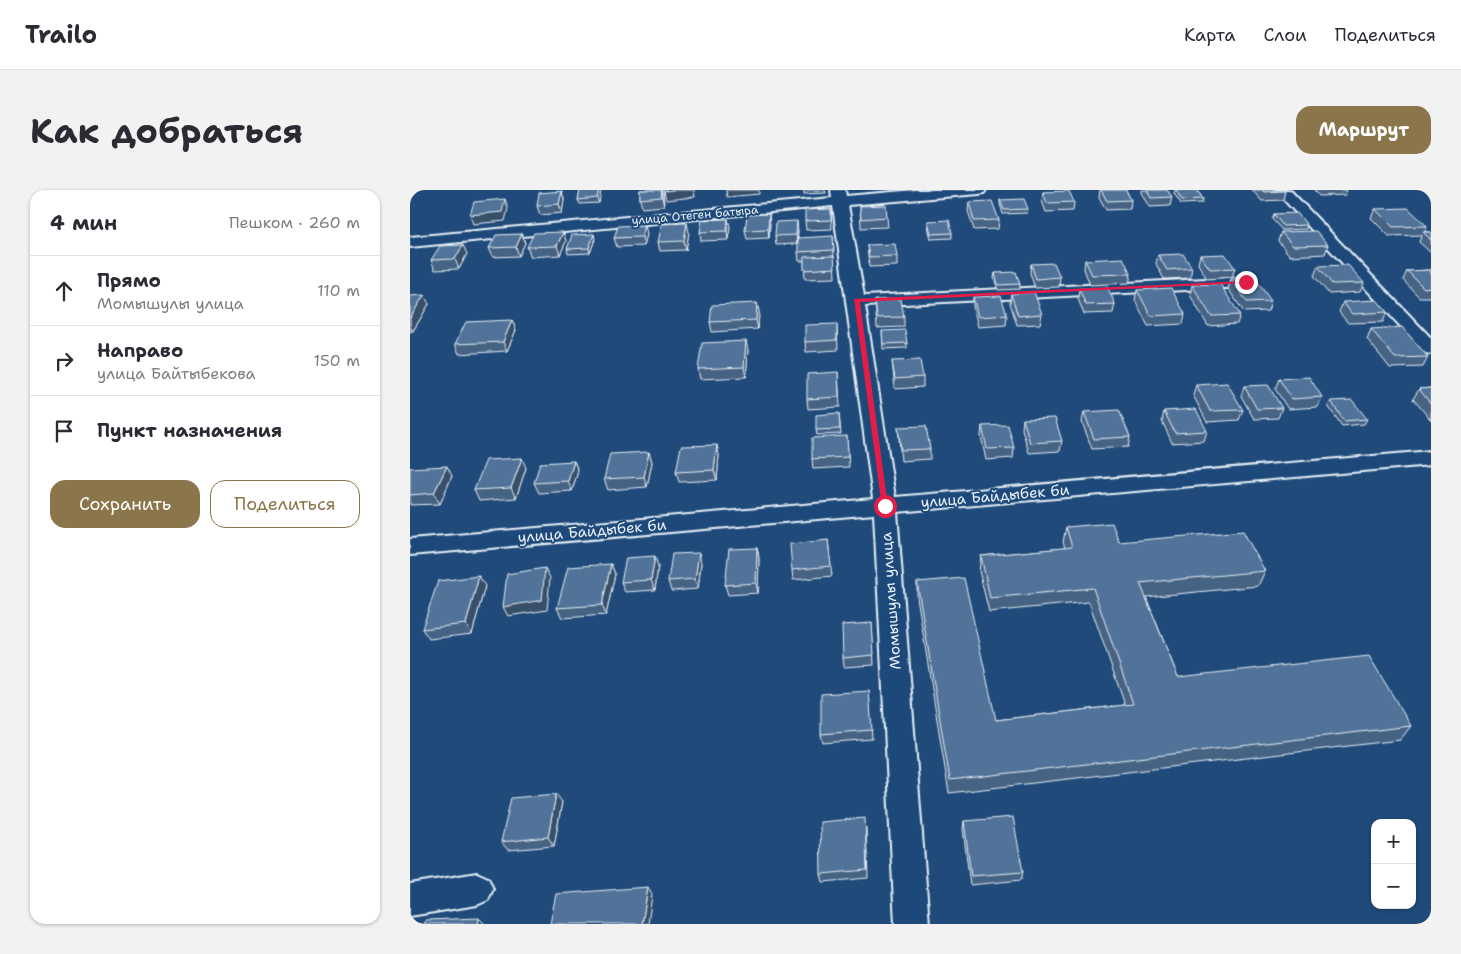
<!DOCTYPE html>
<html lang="ru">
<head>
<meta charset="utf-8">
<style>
  body { margin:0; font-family:"Shantell Sans",sans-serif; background:#f2f2f3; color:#2b2b33 }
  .controls { position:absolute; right:15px; bottom:15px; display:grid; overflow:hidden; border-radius:10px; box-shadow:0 1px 4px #0004 }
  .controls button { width:45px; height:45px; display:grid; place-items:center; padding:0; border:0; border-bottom:1px solid #e1e1e2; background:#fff; color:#2b2b33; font:25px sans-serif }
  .stop { position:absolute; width:15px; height:15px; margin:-11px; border:4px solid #e11d48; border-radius:50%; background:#fff }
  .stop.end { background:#e11d48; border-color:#fff; box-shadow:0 1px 5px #0008 }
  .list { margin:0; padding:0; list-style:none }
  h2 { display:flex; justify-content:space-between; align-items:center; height:65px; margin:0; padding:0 20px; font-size:21px }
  h2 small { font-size:16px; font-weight:400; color:#7c7c81 }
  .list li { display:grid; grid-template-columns:32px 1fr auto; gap:15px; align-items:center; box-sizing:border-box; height:70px; padding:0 20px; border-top:1px solid #e1e1e2 }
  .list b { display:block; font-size:19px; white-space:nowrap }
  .list p { margin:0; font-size:16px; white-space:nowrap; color:#7c7c81 }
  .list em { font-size:16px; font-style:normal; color:#7c7c81 }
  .actions { display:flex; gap:10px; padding:15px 20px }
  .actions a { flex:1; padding:11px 0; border:1px solid #8a764a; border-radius:15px; text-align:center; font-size:18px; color:#8a764a }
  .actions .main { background:#8a764a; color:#fff }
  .icon { flex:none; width:28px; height:28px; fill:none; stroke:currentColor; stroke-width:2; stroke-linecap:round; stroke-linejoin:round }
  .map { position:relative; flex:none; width:1021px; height:734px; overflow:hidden; border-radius:15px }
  header { display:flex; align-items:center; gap:30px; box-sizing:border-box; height:70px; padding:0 25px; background:#fff; border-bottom:1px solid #e1e1e2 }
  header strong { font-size:24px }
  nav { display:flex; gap:28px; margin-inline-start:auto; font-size:18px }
  .intro { display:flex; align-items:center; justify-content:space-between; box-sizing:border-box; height:120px; padding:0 30px }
  h1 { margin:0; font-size:35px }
  .button { padding:12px 22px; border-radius:15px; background:#8a764a; color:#fff; font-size:18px; font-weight:700 }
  main { display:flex; gap:30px; padding:0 30px }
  aside { flex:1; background:#fff; border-radius:15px; box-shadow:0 1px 4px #0004 }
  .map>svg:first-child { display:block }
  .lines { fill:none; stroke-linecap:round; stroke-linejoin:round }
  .street-casing { stroke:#e8f1f8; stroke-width:4 }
  .street { fill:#1f4a7a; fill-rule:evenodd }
  .wall { fill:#466384; stroke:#e8f1f8 }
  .shaded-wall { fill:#39506b; stroke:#e8f1f8 }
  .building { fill:#517399; stroke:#e8f1f8 }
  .route { fill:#e11d48 }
  .labels { text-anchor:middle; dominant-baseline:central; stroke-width:4; stroke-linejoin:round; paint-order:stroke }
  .far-street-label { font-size:12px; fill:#e8f1f8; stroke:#1f4a7a }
  .street-label { font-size:15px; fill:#e8f1f8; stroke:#1f4a7a }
</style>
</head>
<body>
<header>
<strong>Trailo</strong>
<nav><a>Карта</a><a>Слои</a><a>Поделиться</a></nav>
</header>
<div class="intro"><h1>Как добраться</h1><a class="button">Маршрут</a></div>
<main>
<aside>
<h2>4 мин<small>Пешком · 260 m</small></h2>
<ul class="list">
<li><svg class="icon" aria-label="ahead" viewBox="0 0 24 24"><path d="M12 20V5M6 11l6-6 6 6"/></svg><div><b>Прямо</b><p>Момышулы улица</p></div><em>110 m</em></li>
<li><svg class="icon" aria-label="right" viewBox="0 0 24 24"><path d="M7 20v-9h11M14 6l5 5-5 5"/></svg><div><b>Направо</b><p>улица Байтыбекова</p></div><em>150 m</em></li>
<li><svg class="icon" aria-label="arrive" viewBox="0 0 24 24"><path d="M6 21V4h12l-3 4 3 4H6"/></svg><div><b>Пункт назначения</b></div></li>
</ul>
<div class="actions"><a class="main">Сохранить</a><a>Поделиться</a></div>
</aside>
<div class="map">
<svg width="1021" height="734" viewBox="0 0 1021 734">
  <rect width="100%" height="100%" fill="#1f4a7a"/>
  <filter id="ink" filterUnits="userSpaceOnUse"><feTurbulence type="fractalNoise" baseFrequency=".02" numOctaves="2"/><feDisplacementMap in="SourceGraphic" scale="10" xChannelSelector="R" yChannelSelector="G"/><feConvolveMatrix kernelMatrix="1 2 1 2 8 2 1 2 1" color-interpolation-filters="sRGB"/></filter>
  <g filter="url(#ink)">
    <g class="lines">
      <g class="street-casing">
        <path id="street" d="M 421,0 L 435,0 L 436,6 L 505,0 L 576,0 L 574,3 L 569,4 L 438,15 L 454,106 L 836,87 L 842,88 L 844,92 L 842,96 L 836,97 L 455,116 L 485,307 L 1021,261 L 1021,275 L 487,322 L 519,734 L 485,734 L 464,324 L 0,365 L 0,349 L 463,309 L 423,16 L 0,57 L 0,47 L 422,8 Z
          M 865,0 L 880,0 L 1021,148 L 1021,164 L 1015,163 Z
          M 67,683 L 78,688 L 83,699 L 78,710 L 67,715 L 0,726 L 0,694 Z"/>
      </g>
      <use href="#street" class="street"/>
    </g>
    <path class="wall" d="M 170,0 L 190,0 L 189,13 L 170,14 L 168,10 Z
      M 230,0 L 253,0 L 254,16 L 232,18 L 230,9 Z
      M 394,0 L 415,0 L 416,3 L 394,4 Z
      M 690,0 L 716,0 L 721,10 L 720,19 L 696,20 L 689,7 Z
      M 732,0 L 757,0 L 762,7 L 760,16 L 740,17 L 732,3 Z
      M 765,0 L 787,0 L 793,9 L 792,13 L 771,14 L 764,3 Z
      M 842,0 L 874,0 L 875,1 L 873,10 L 852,11 Z
      M 904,0 L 937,0 L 935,5 L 909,6 Z
      M 152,1 L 154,10 L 152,23 L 130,25 L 127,16 Z
      M 633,2 L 664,12 L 663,21 L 636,22 L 632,11 Z
      M 590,10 L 618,19 L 617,23 L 593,24 L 590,14 Z
      M 559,12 L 589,30 L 588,39 L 564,40 L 558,21 Z
      M 450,16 L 477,27 L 478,37 L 451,38 Z
      M 421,19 L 422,39 L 396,40 L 395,31 Z
      M 965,19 L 1017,36 L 1015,42 L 1021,42 L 1021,63 L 1009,52 L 1012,45 L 979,46 L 961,28 Z
      M 864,24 L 897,35 L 896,39 L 872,40 L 862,29 Z
      M 318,29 L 320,38 L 318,50 L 291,51 L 290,42 Z
      M 518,31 L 542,43 L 542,48 L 521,49 L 518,36 Z
      M 360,33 L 359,48 L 337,49 L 335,40 Z
      M 388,40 L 387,54 L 366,55 L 365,46 Z
      M 153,42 L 156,51 L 150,65 L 121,67 L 117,57 Z
      M 279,42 L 276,60 L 250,61 L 248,52 Z
      M 871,42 L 918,55 L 915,64 L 880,66 L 868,51 Z
      M 112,44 L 115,53 L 109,66 L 83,67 L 79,58 Z
      M 237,44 L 234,56 L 207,57 L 204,48 Z
      M 423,46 L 425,88 L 395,89 L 394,71 L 389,71 L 388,62 Z
      M 185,49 L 180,63 L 158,64 L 157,59 Z
      M 457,55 L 487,66 L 487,76 L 459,77 Z
      M 57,64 L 49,79 L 25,80 L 21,70 Z
      M 748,65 L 782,78 L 780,88 L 754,89 L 746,74 Z
      M 790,65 L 825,78 L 822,87 L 797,89 L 788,74 Z
      M 675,70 L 721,84 L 719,93 L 680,95 L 674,79 Z
      M 621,74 L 650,87 L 649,97 L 625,98 L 620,83 Z
      M 908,76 L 954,93 L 950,102 L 919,104 L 904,86 Z
      M 1021,80 L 1021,107 L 1009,107 L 993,90 L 997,81 Z
      M 585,83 L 610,94 L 610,99 L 588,100 L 584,88 Z
      M 821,89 L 861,111 L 858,121 L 834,122 L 818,99 Z
      M 782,95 L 830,125 L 827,134 L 798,136 L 780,105 Z
      M 669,99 L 705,114 L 703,123 L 674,124 L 668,109 Z
      M 727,100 L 775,124 L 773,134 L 738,136 L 725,110 Z
      M 601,104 L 632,124 L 630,134 L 607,135 L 600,113 Z
      M 0,106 L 19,114 L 3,141 L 0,142 Z
      M 563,107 L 597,125 L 596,135 L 568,137 L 563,116 Z
      M 465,110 L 494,127 L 494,137 L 467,138 Z
      M 933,112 L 977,122 L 973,132 L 938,133 L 929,122 Z
      M 347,113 L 349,122 L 348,139 L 302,142 L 300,132 Z
      M 102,130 L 106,140 L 97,161 L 49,164 L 45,154 Z
      M 427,134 L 428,160 L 396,162 L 395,152 Z
      M 961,139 L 1018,167 L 1013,177 L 980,178 L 957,149 Z
      M 472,141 L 497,153 L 497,158 L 473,159 Z
      M 338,160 L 336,187 L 290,189 L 288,179 Z
      M 482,171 L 513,187 L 513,197 L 485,199 Z
      M 428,182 L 430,217 L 398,219 L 397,209 Z
      M 869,189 L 912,207 L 908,217 L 878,219 L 865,199 Z
      M 786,195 L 833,220 L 829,230 L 797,232 L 783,205 Z
      M 834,196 L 872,218 L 868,228 L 844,229 L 831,206 Z
      M 1021,198 L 1021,230 L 1003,209 L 1009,199 Z
      M 921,211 L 957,229 L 954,234 L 932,236 L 918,216 Z
      M 754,221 L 797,241 L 794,251 L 762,253 L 752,231 Z
      M 674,222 L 720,247 L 718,257 L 682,259 L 672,232 Z
      M 429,223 L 431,244 L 407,245 L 406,240 Z
      M 613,229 L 652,251 L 650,261 L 619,263 L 612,239 Z
      M 572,236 L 604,258 L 603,268 L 576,270 L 571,246 Z
      M 488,237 L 520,259 L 520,269 L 491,271 Z
      M 437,246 L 439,277 L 403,279 L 402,269 Z
      M 239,262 L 242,272 L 237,297 L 198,300 L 194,289 Z
      M 309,265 L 307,290 L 269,292 L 266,282 Z
      M 164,271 L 168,281 L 162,301 L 129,303 L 124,293 Z
      M 0,278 L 42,286 L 30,314 L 0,315 Z
      M 116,278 L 106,308 L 69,311 L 64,300 Z
      M 656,337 L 709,352 L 855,381 L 848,396 L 736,407 L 768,487 L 1001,536 L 990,550 L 539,603 L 507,407 L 507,392 L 586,530 L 715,515 L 679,412 L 579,422 L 569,381 L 571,366 L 655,358 L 653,352 Z
      M 418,350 L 422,386 L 383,390 L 382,380 Z
      M 347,358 L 349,368 L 348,403 L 318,405 L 315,395 Z
      M 291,373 L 288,399 L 261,401 L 258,391 Z
      M 201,374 L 205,384 L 196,425 L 152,428 L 147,418 Z
      M 248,376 L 245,400 L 215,402 L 211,392 Z
      M 75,396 L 62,444 L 19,449 L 12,439 Z
      M 462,433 L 464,475 L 434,477 L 433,468 Z
      M 459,501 L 462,549 L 413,553 L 411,544 Z
      M 152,612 L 144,656 L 98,660 L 91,652 Z
      M 554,631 L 613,682 L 611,690 L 560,695 L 553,639 Z
      M 456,637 L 458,688 L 413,692 L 411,684 Z"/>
    <path class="shaded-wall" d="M 189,0 L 190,0 L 191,1 L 189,13 L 187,8 Z
      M 251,0 L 253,0 L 253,3 L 254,16 L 252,7 Z
      M 263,0 L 284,0 L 285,7 L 256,10 L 254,1 Z
      M 316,0 L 349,0 L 349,4 L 317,7 Z
      M 152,1 L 154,10 L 152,23 L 149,14 Z
      M 95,9 L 98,18 L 95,31 L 63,34 L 60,25 Z
      M 359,24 L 360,33 L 359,48 L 358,39 Z
      M 318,29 L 320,38 L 318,50 L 317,41 Z
      M 387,31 L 388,40 L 387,54 L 386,45 Z
      M 277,33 L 279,42 L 276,60 L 274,51 Z
      M 235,35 L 237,44 L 234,56 L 232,47 Z
      M 153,42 L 156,51 L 150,65 L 147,56 Z
      M 112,44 L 115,53 L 109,66 L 106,57 Z
      M 184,44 L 185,49 L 180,63 L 179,58 Z
      M 53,55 L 57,64 L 49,79 L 45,69 Z
      M 14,105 L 19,114 L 3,141 L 0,136 L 0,128 Z
      M 347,113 L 349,122 L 348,139 L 346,130 Z
      M 102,130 L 106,140 L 97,161 L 93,152 Z
      M 336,151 L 338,160 L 336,187 L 334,177 Z
      M 307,255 L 309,265 L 307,290 L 304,280 Z
      M 239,262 L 242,272 L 237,297 L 234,287 Z
      M 112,268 L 116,278 L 106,308 L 101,298 Z
      M 164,271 L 168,281 L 162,301 L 158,291 Z
      M 37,276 L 42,286 L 30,314 L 24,303 Z
      M 347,358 L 349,368 L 348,403 L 346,393 Z
      M 289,363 L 291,373 L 288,399 L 285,389 Z
      M 245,366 L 248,376 L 245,400 L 241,390 Z
      M 201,374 L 205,384 L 196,425 L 192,415 Z
      M 135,378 L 140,388 L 137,420 L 98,426 L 93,417 Z
      M 69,386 L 75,396 L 62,444 L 56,434 Z
      M 146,604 L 152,612 L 144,656 L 138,647 Z
      M 238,697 L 242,705 L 238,734 L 232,734 Z
      M 69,728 L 75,734 L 68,734 Z"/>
    <path class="building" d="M 170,0 L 189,0 L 187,8 L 168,10 Z
      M 230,0 L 251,0 L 252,7 L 230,9 Z
      M 691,0 L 716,0 L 721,10 L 697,11 Z
      M 737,0 L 757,0 L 762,7 L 741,8 Z
      M 766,0 L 787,0 L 793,9 L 772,10 Z
      M 852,0 L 874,0 L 875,1 L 854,2 Z
      M 152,1 L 149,14 L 127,16 L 129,3 Z
      M 659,1 L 664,12 L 637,13 L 633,2 Z
      M 95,9 L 92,22 L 60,25 L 64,12 Z
      M 614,9 L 618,19 L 594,20 L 590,10 Z
      M 582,11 L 589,30 L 564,31 L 559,12 Z
      M 476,15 L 477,27 L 451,29 L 450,16 Z
      M 998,18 L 1017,36 L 983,37 L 965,19 Z
      M 421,19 L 421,30 L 395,31 L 395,20 Z
      M 887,23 L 897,35 L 873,36 L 864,24 Z
      M 359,24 L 358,39 L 335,40 L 337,25 Z
      M 318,29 L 317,41 L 290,42 L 292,30 Z
      M 539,30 L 542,43 L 521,44 L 518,31 Z
      M 387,31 L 386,45 L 365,46 L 366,32 Z
      M 277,33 L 274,51 L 248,52 L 252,34 Z
      M 235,35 L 232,47 L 204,48 L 208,36 Z
      M 906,41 L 918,55 L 883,56 L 871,42 Z
      M 153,42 L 147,56 L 117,57 L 124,43 Z
      M 1013,42 L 1021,42 L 1021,50 Z
      M 112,44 L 106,57 L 79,58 L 86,45 Z
      M 184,44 L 179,58 L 157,59 L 162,45 Z
      M 423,46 L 424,60 L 388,62 L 388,48 Z
      M 485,54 L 487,66 L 459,67 L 457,55 Z
      M 53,55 L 45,69 L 21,70 L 30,56 Z
      M 773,64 L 782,78 L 757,80 L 748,65 Z
      M 815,64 L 825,78 L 800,79 L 790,65 Z
      M 424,66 L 425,78 L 394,80 L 394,67 Z
      M 713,68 L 721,84 L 682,85 L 675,70 Z
      M 644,73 L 650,87 L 626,89 L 621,74 Z
      M 938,75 L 954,93 L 922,94 L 908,76 Z
      M 1021,80 L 1021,97 L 1014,98 L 997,81 Z
      M 606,82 L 610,94 L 588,95 L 585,83 Z
      M 845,88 L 861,111 L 837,112 L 821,89 Z
      M 810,94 L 830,125 L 801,126 L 782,95 Z
      M 698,98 L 705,114 L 676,115 L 669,99 Z
      M 761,98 L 775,124 L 741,126 L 727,100 Z
      M 624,102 L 632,124 L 608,126 L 601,104 Z
      M 14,105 L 0,128 L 0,106 Z
      M 591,106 L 597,125 L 568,127 L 563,107 Z
      M 491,109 L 494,127 L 467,128 L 465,110 Z
      M 967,110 L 977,122 L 942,124 L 933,112 Z
      M 347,113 L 346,130 L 300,132 L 302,115 Z
      M 102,130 L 93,152 L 45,154 L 56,132 Z
      M 427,134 L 427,150 L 395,152 L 395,135 Z
      M 992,137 L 1018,167 L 985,168 L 961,139 Z
      M 495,140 L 497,153 L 473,154 L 472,141 Z
      M 336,151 L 334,177 L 288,179 L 292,153 Z
      M 510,170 L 513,187 L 485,189 L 482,171 Z
      M 428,182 L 429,207 L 397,209 L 397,184 Z
      M 899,187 L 912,207 L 882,209 L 869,189 Z
      M 817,193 L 833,220 L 800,221 L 786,195 Z
      M 858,195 L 872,218 L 847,219 L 834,196 Z
      M 1021,198 L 1021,214 L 1009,199 Z
      M 942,210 L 957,229 L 934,231 L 921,211 Z
      M 786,219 L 797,241 L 765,243 L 754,221 Z
      M 709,220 L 720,247 L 684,249 L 674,222 Z
      M 429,223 L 430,239 L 406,240 L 406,225 Z
      M 645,228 L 652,251 L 620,253 L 613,229 Z
      M 598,235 L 604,258 L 577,259 L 572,236 Z
      M 516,236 L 520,259 L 491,260 L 488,237 Z
      M 437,246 L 438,267 L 402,269 L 402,248 Z
      M 307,255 L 304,280 L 266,282 L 271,256 Z
      M 239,262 L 234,287 L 194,289 L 200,264 Z
      M 112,268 L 101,298 L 64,300 L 76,270 Z
      M 164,271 L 158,291 L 124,293 L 130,273 Z
      M 37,276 L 24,303 L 0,305 L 0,278 Z
      M 702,333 L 709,352 L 833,341 L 855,381 L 730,393 L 768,487 L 959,466 L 1001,536 L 540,590 L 507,392 L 554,388 L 586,530 L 723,514 L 683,398 L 580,408 L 571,366 L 662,357 L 656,337 Z
      M 418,350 L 421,376 L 382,380 L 380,354 Z
      M 347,358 L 346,393 L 315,395 L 319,359 Z
      M 289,363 L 285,389 L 258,391 L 262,364 Z
      M 245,366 L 241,390 L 211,392 L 216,368 Z
      M 201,374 L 192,415 L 147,418 L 158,377 Z
      M 135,378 L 132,410 L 93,417 L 97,384 Z
      M 69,386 L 56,434 L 12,439 L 28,391 Z
      M 462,433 L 464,465 L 433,468 L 432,435 Z
      M 459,501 L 462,540 L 411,544 L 411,504 Z
      M 146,604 L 138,647 L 91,652 L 101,608 Z
      M 603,627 L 613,682 L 561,686 L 554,631 Z
      M 455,628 L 457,680 L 411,684 L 410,632 Z
      M 238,697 L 232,734 L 140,734 L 146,704 Z
      M 69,728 L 68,734 L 14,734 L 16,730 Z"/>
  </g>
  <path class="route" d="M 836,91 L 838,93 L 450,112 L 478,316 L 472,318 L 444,109 Z"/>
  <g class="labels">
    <g class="far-street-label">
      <text transform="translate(285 25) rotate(-5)">улица Отеген батыра</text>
    </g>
    <g class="street-label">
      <text transform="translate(585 306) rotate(-5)">улица Байдыбек би</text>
      <text transform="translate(182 341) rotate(-5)">улица Байдыбек би</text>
      <text transform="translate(481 411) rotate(-94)">Момышулы улица</text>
    </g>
  </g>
</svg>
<div class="controls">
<button>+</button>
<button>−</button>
</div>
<div class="stop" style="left:475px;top:316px"></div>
<div class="stop end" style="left:836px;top:92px"></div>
</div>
</main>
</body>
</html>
